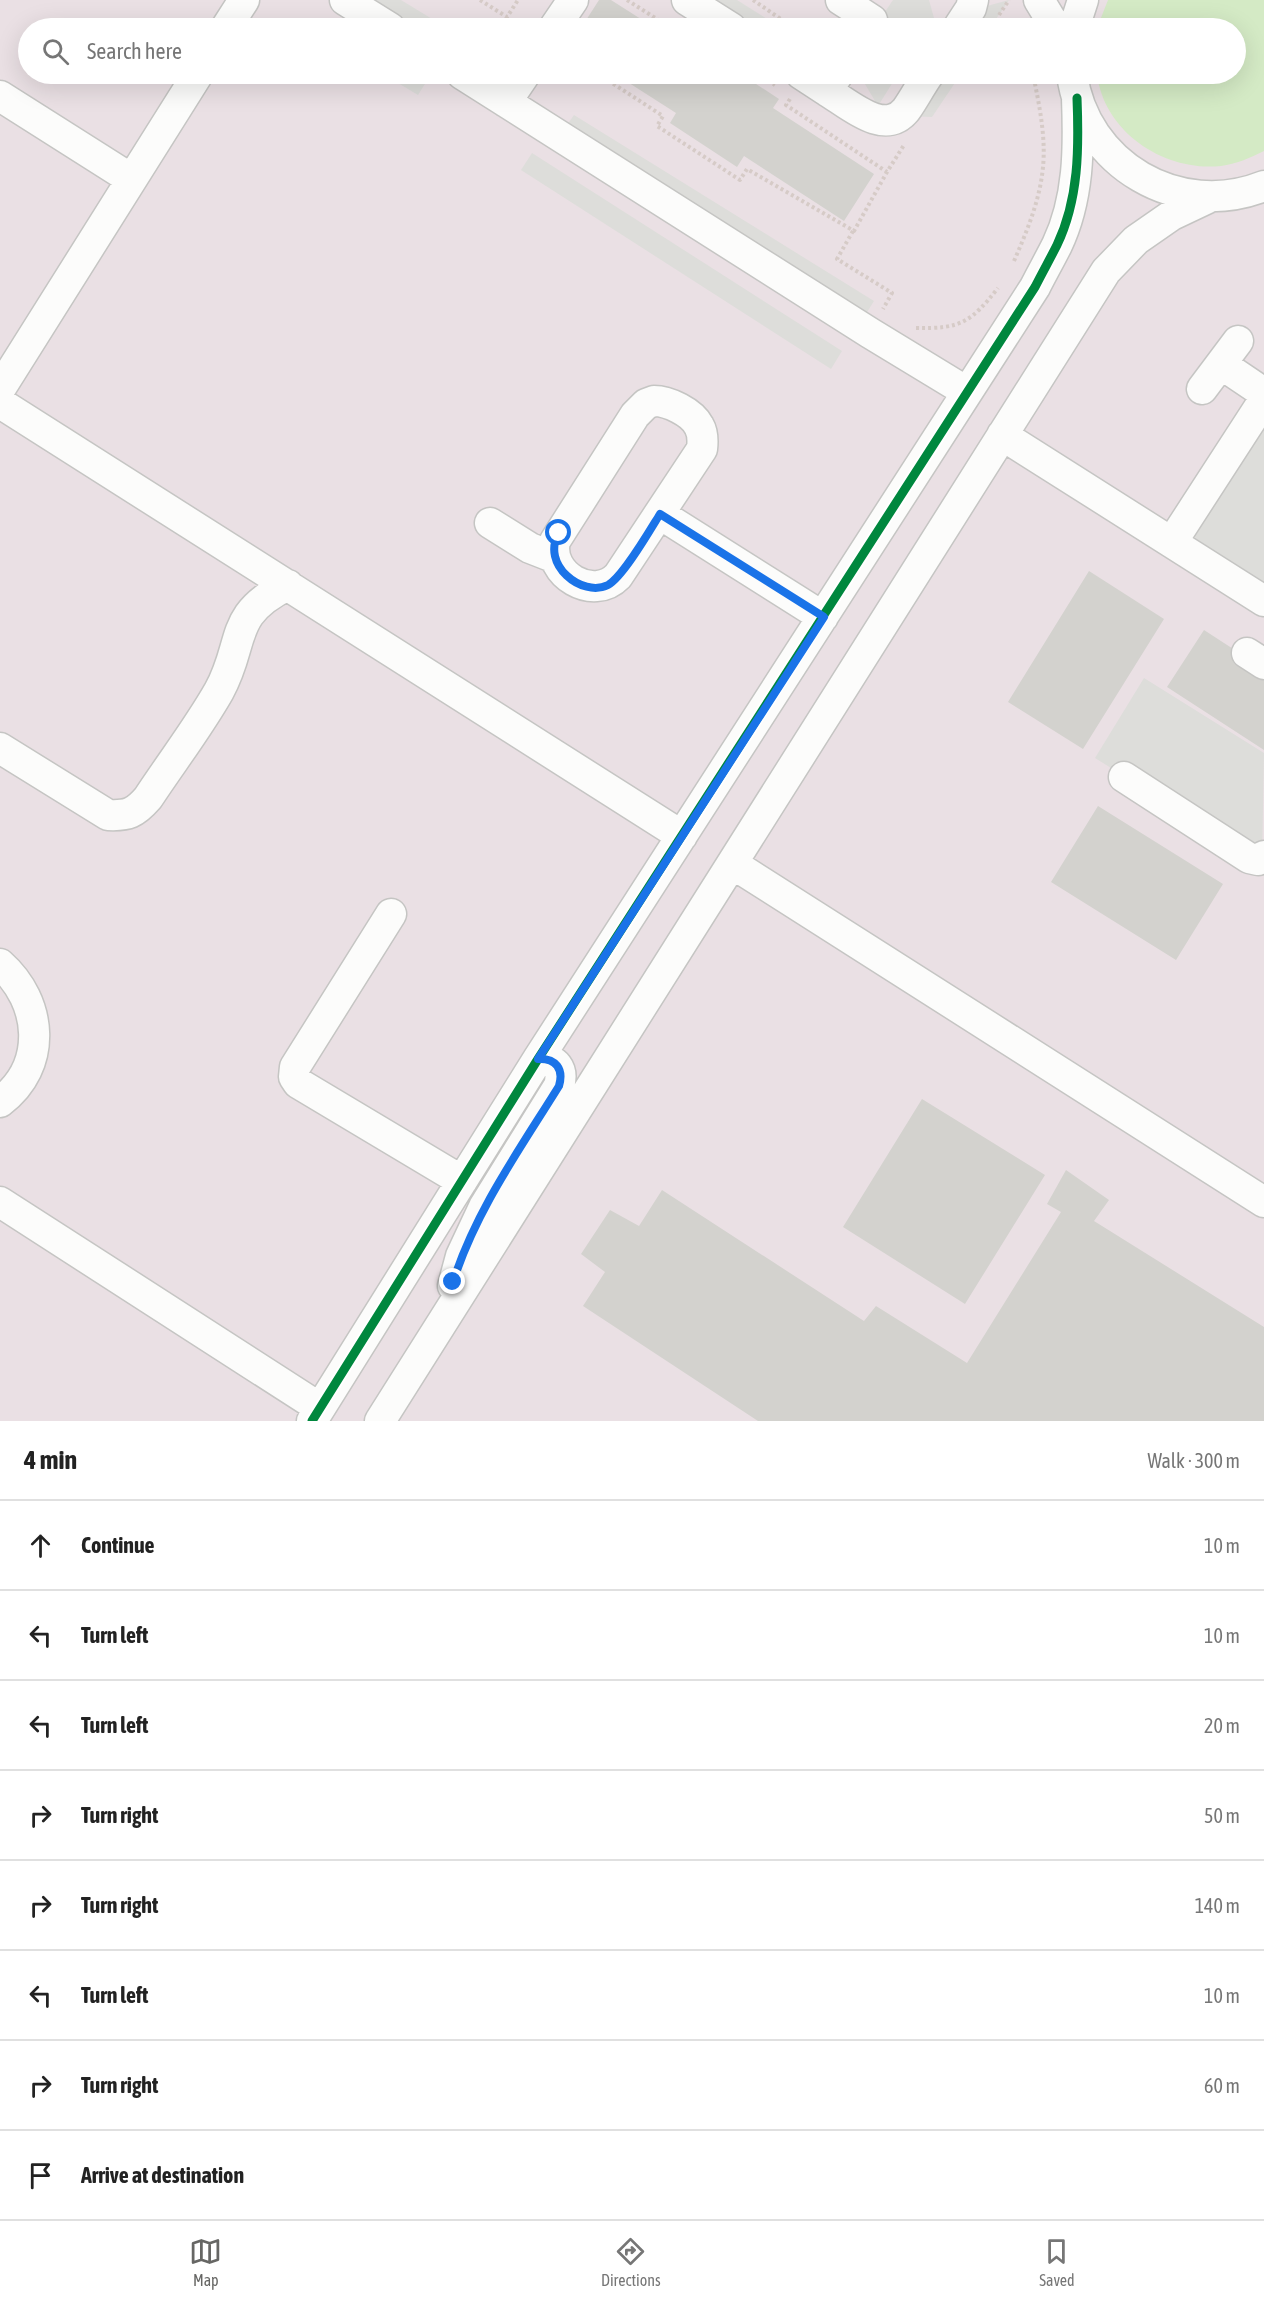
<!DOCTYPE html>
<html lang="en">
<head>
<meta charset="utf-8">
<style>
  body { margin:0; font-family:"Asap Condensed",sans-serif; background:#f2f2f2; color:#222 }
  .stop { position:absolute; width:18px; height:18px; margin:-14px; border:4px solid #1a73e8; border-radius:50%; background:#fff }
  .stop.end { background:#1a73e8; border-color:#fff; box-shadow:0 2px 6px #0008 }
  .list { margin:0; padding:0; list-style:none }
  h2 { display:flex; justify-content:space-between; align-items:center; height:78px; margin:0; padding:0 24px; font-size:26px }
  h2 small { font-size:20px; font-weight:400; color:#767676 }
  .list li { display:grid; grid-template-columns:39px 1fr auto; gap:18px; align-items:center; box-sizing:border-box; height:90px; padding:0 24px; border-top:2px solid #e0e0e0 }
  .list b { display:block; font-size:22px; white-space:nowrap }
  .list em { font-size:20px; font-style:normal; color:#767676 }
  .icon { flex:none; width:33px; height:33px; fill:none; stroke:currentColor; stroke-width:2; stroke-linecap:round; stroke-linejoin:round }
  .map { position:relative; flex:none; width:1264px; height:1421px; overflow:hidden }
  .search { position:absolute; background:#fff; box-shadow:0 6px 24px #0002; left:18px; right:18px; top:18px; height:66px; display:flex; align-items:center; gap:15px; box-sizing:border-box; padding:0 21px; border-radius:33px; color:#767676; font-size:22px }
  .sheet { height:798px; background:#fff }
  nav { display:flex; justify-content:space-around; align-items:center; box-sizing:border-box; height:84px; border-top:2px solid #e0e0e0; background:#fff; font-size:16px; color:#767676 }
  nav a { display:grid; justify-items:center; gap:3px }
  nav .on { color:#666664 }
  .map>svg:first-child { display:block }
  .industrial { fill:#eae0e4; fill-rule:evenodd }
  .grass { fill:#d4eac5 }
  .parking { fill:#ddddda }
  .building { fill:#d3d2ce }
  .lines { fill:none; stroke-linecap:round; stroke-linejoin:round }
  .minor-casing { stroke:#c5c5c3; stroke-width:33 }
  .path { stroke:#d6cbc7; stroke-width:4; stroke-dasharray:3 3; stroke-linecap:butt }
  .minor { stroke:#fcfcfb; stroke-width:30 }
  .cycleway-casing { stroke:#fff; stroke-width:13 }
  .cycleway { stroke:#00873e; stroke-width:9 }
  .route { stroke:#1a73e8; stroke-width:8 }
</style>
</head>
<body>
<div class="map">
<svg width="1264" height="1421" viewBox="0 0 1264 1421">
  <rect width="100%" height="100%" fill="#ecece7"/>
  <path class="industrial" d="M 0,0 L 1264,0 L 1264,1421 L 0,1421 ZM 28,28 L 1236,28 L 1236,74 L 28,74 Z"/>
  <path class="grass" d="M 1108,0 L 1264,0 L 1264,151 C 1250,158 1236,164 1221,166 C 1164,172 1104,132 1097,74 L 1236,74 L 1236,28 L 1097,28 Z"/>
  <path class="parking" d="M 365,0 L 401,0 L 447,28 L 410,28 Z
    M 697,0 L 737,0 L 780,27 L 743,28 Z
    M 893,0 L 929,0 L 934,18 L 927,28 L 874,28 Z
    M 1009,0 L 990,28 L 963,28 L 976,9 Z
    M 383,74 L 427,74 L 430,76 L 418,95 Z
    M 859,74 L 898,74 L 878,106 Z
    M 933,74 L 961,74 L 932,117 L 905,116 Z
    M 574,115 L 874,301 L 864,317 L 562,132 Z
    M 532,153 L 842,351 L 831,369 L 521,170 Z
    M 1264,372 L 1264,591 L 1165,527 Z
    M 1144,678 L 1264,753 L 1262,862 L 1095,758 Z"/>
  <path class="building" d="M 599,0 L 611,0 L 655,28 L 581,28 Z
    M 615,74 L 741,74 L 779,99 L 773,108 L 874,174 L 844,221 L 744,156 L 737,167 L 670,123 L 676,113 Z
    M 1089,571 L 1164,619 L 1083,749 L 1008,702 Z
    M 1204,630 L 1264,669 L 1264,750 L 1167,687 Z
    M 1098,806 L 1223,884 L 1176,960 L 1051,882 Z
    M 922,1099 L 1045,1175 L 965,1304 L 843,1227 Z
    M 1066,1170 L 1109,1200 L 1094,1221 L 1264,1327 L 1264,1421 L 758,1421 L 583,1306 L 605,1272 L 581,1254 L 610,1210 L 639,1226 L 662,1190 L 864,1321 L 876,1306 L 967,1363 L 1061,1212 L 1047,1204 Z"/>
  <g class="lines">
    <g class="minor-casing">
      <path id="minor" d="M 345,0 L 390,28
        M 687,0 L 731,28
        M 841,0 L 872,20
        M 1039,0 L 1056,28
        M 226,28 L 244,0
        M 554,28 L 573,0
        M 958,28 L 971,8 L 973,0
        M 1074,28 L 1083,0
        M 462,74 L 870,333 L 967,392
        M 801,74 L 827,91
        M 838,74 L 827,91 C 849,104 884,137 906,110 C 914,99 921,85 929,74
        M 1072,74 C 1084,165 1179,220 1264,186
        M 0,96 L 131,179
        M 506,102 L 525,74
        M 1221,364 L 1264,393
        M 0,389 L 198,74
        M 1202,389 L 1238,341
        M 654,401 C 668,401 692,412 699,426 C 703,433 703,441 702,449 L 618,576 C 593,602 547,574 555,541 L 635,415 L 646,404 Z
        M 0,403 L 682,836
        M 1002,435 L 1264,601
        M 660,514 L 823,617
        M 490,523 L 530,548 L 553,557
        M 1172,542 L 1264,400
        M 1247,653 L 1264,664
        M 0,748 L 108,815 C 128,816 135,813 148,798 C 171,763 198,728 219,691 C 246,642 227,615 288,585
        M 1124,777 L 1249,858 L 1258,860 L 1264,856
        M 733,864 L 1264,1202
        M 391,914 L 295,1067 L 294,1077 L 298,1083 L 462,1181
        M 0,964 C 43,1002 48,1066 0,1102
        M 0,1202 L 320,1408
        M 453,1286 L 461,1256 L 484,1207 L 559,1086 C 564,1069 556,1058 538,1059
        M 312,1421 L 538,1059 L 1035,287 C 1042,273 1050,259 1057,245 C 1079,199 1079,148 1077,98
        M 380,1421 L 1106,271 L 1136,240 L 1172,215 L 1210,197"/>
    </g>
    <path class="path" d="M 480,0 L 507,17 L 518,0
      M 627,0 L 671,28
      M 753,0 L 794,28
      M 999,15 L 1009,0
      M 598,74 L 663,116 L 657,126 L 740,180 L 747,169 L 854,231 L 887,172
      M 758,74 L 775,85
      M 790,99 L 786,105 L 887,172 L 904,145
      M 853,231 L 837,259 L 892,293 L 883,309
      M 1014,261 C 1027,231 1040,200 1043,167 C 1046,136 1039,104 1033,74
      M 916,328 C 961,329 971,322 998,288"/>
    <use href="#minor" class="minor"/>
    <g class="cycleway-casing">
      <path id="cycleway" d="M 312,1421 L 538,1059 L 1035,287 C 1042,273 1050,259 1057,245 C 1079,199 1079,148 1077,98"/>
    </g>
    <use href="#cycleway" class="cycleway"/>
  </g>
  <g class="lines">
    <path class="route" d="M 453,1282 C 476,1210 520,1149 559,1086 C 564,1069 556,1058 538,1059 L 824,617 L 660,514 C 650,530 623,577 608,585 C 582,598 540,564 559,533"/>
  </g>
</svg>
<div class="stop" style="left:559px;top:533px"></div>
<div class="stop end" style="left:453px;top:1282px"></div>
<div class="search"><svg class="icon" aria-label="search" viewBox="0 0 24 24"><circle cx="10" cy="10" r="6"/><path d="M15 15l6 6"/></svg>Search here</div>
</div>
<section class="sheet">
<h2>4 min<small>Walk · 300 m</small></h2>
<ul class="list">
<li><svg class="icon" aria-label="ahead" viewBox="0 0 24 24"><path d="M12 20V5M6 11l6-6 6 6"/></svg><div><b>Continue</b></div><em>10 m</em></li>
<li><svg class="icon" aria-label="left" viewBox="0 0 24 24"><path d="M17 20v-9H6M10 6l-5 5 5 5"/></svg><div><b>Turn left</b></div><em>10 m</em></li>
<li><svg class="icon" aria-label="left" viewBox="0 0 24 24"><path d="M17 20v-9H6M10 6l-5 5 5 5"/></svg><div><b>Turn left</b></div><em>20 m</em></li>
<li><svg class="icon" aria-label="right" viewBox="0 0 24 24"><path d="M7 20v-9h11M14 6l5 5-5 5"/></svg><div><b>Turn right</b></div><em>50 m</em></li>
<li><svg class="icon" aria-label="right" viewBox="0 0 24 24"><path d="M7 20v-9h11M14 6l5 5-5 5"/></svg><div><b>Turn right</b></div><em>140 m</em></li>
<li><svg class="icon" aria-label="left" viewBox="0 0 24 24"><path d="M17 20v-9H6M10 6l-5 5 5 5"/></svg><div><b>Turn left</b></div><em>10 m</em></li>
<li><svg class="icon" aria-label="right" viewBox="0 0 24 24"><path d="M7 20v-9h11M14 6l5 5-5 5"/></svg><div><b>Turn right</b></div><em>60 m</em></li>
<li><svg class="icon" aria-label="arrive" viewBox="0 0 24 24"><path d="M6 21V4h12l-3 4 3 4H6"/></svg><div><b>Arrive at destination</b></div></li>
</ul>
</section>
<nav>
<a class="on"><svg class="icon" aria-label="map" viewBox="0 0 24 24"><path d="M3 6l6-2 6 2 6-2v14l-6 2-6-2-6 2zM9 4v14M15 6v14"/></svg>Map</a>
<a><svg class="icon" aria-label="directions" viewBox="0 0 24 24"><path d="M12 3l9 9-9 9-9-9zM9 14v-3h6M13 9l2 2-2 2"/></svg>Directions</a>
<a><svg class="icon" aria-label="saved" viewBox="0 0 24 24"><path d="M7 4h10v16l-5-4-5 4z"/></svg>Saved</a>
</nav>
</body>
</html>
